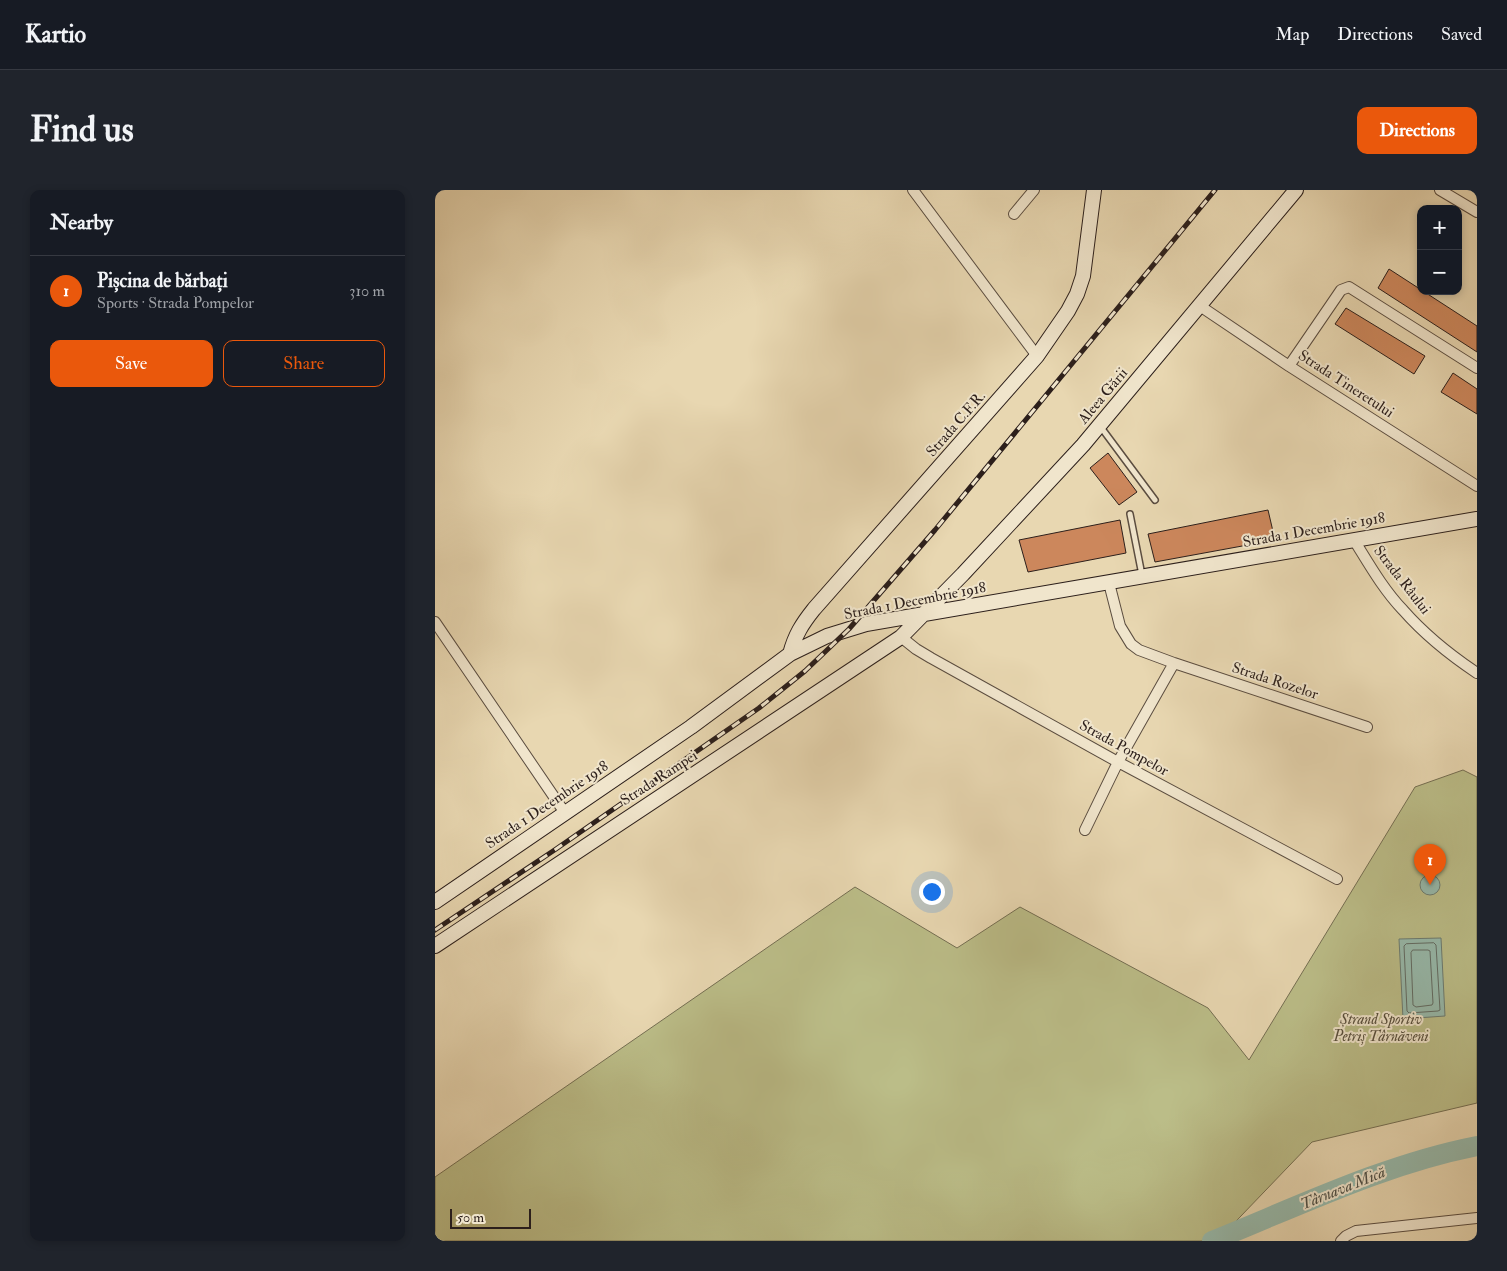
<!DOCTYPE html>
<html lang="en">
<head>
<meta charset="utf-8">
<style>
  body { margin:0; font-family:"IM FELL Double Pica",serif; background:#20242c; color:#f1f3f6 }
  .controls { position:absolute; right:15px; top:15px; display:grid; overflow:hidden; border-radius:10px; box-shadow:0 2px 8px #0003 }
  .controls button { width:45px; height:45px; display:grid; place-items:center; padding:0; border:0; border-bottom:1px solid #363941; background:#171b24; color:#f1f3f6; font:25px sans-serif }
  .scale { position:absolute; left:15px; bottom:12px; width:81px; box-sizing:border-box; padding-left:5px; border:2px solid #2c1f1b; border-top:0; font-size:14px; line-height:18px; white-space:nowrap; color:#2c1f1b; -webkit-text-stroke:4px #f0e5cc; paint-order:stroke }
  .you { position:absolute; left:496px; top:701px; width:18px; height:18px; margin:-12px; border:4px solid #fff; border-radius:50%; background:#1a73e8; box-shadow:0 0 0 8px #1a73e833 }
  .badge { display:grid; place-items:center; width:32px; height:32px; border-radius:50%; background:#ea580c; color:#fff; font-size:16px; font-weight:700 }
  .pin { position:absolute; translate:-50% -41px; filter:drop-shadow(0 1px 2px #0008) }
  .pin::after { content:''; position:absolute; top:26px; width:18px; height:15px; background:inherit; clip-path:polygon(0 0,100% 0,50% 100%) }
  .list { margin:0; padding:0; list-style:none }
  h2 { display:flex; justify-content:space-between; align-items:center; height:65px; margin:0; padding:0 20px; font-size:21px }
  h2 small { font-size:16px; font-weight:400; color:#9ea1a6 }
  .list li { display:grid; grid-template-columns:32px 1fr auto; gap:15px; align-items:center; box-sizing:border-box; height:70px; padding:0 20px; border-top:1px solid #363941 }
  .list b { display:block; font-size:19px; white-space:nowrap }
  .list p { margin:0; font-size:16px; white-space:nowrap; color:#9ea1a6 }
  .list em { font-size:16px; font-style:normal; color:#9ea1a6 }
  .actions { display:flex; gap:10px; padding:15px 20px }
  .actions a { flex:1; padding:11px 0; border:1px solid #ea580c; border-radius:10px; text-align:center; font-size:18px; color:#ea580c }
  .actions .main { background:#ea580c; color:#fff }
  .map { position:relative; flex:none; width:1042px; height:1051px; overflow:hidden; border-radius:10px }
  header { display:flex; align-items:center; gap:30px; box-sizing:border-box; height:70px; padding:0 25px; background:#171b24; border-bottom:1px solid #363941 }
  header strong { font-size:24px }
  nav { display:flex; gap:28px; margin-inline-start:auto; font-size:18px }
  .intro { display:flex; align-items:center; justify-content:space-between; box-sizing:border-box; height:120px; padding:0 30px }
  h1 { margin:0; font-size:35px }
  .button { padding:12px 22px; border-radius:10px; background:#ea580c; color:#fff; font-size:18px; font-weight:700 }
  main { display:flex; gap:30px; padding:0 30px }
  aside { flex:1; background:#171b24; border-radius:10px; box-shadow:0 2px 8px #0003 }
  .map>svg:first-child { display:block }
  .green { fill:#bbbd88; stroke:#746e52 }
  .water { fill:#97baac; stroke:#6c7c72 }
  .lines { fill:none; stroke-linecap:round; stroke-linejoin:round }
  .shore { stroke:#626c64; stroke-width:1 }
  .river { stroke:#97baac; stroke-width:20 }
  .building { fill:#cc875c; stroke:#2c1f1b }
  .lane-casing { stroke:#5b4d40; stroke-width:8 }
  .street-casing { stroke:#5b4d40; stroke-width:12 }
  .secondary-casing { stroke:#2c1f1b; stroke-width:16 }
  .lane { stroke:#f0e5cc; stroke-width:5 }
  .street { stroke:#f0e5cc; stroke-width:10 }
  .secondary { stroke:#f0e5cc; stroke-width:14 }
  .rail-casing { stroke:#2c1f1b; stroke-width:5 }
  .rail { stroke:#f0e5cc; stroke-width:3; stroke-dasharray:9; stroke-linecap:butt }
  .labels { text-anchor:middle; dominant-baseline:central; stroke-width:4; stroke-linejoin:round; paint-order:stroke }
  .street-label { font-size:15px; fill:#2c1f1b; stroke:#f0e5cc }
  .park-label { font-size:15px; font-style:italic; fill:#574e3c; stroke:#f0e5cc }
  .water-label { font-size:16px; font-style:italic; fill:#4c4e46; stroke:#f0e5cc }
</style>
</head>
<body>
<header>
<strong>Kartio</strong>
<nav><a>Map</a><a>Directions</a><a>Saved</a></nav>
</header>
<div class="intro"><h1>Find us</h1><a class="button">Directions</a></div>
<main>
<aside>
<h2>Nearby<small></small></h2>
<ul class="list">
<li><span class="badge">1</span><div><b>Pișcina de bărbați</b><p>Sports · Strada Pompelor</p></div><em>310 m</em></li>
</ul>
<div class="actions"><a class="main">Save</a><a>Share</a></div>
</aside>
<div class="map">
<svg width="1042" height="1051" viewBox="0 0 1042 1051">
  <rect width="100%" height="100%" fill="#e8d7b1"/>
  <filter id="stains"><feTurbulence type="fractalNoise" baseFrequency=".004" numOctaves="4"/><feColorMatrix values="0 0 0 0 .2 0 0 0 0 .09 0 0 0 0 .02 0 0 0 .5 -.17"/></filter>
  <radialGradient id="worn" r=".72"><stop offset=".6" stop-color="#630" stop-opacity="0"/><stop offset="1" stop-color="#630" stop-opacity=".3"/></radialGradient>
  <path class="green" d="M 1028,580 L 1042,587 L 1042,913 L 877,952 L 782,1051 L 0,1051 L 0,987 L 420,697 L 522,758 L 585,717 L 773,818 L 814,870 L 980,597 Z"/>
  <path class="water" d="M985 695a10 10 0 1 1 20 0a10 10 0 1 1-20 0Z
    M 1006,748 L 1010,826 L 968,829 L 964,749 Z"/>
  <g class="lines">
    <path class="shore" d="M 999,753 L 1001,755 L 1005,820 L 1003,821 L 974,823 L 972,821 L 969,756 L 971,754 Z
      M 978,760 L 993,760 L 995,761 L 998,813 L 997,815 L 981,817 L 978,815 L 976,763 Z"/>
    <path class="river" d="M 777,1051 C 864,1016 950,974 1042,956"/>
  </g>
  <path class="building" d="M 954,79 L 1042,136 L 1042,162 L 943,98 Z
    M 911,118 L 990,166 L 979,184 L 900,134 Z
    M 1018,183 L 1042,199 L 1042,224 L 1006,202 Z
    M 673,263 L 702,302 L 684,315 L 655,278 Z
    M 833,320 L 840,350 L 720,372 L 713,344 Z
    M 685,330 L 691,363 L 593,382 L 584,350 Z"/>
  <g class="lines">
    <g class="lane-casing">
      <path id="lane" d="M 665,236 L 720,310
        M 695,324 L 707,385"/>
    </g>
    <g class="street-casing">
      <path id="street" d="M 478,0 L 602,166
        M 1005,0 L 1042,22
        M 579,24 L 599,0
        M 765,116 L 854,176 L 1042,296
        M 854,176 L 906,100 L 914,97 L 1042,178
        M 919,350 C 934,374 948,399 968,420 C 990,445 1015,465 1042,483
        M 674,393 L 685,436 L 696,454 L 704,460 L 739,473 L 932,537
        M 0,432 L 130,623
        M 466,447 L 481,459 L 496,468 L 683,572 L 902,689
        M 650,640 L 683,572 L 739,473
        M 906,1051 L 911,1046 L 921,1041 L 1042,1028"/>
    </g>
    <g class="secondary-casing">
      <path id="secondary" d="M 355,464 C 360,445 367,434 379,419 L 602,166 L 633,121 L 642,104 L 648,86 L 659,0
        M 0,712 L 256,537 L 355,464 L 392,446 L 431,434 L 1042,329
        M 0,756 L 466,447 L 528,384 L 648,255 L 861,0"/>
    </g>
    <use href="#lane" class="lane"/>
    <use href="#street" class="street"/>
    <use href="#secondary" class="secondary"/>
    <g class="rail-casing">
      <path id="rail" d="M 0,740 L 121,659 L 324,518 L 370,481 L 391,461 L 414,439 L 500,340 L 780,0"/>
    </g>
    <use href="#rail" class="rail"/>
  </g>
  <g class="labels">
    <g class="street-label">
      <text transform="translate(911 194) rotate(33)">Strada Tineretului</text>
      <text transform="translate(668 206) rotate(-50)">Aleea Gării</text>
      <text transform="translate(521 234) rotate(-49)">Strada C.F.R.</text>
      <text transform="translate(879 340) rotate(-10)">Strada 1 Decembrie 1918</text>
      <text transform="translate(967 390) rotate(52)">Strada Râului</text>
      <text transform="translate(480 411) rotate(-11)">Strada 1 Decembrie 1918</text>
      <text transform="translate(840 491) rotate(18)">Strada Rozelor</text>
      <text transform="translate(689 558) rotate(29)">Strada Pompelor</text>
      <text transform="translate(224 588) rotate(-33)">Strada Rampei</text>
      <text transform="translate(112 615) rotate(-34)">Strada 1 Decembrie 1918</text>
    </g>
    <g class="park-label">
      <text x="946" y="829">Ștrand Sportiv<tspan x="946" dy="17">Petriș Târnăveni</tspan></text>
    </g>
    <g class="water-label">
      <text transform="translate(908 998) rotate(-22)">Târnava Mică</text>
    </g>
  </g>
  <rect width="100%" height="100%" filter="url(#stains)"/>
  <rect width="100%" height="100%" fill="url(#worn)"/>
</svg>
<div class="controls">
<button>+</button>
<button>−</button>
</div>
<div class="scale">50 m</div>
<div class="you"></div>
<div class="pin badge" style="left:995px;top:695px">1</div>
</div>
</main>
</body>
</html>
